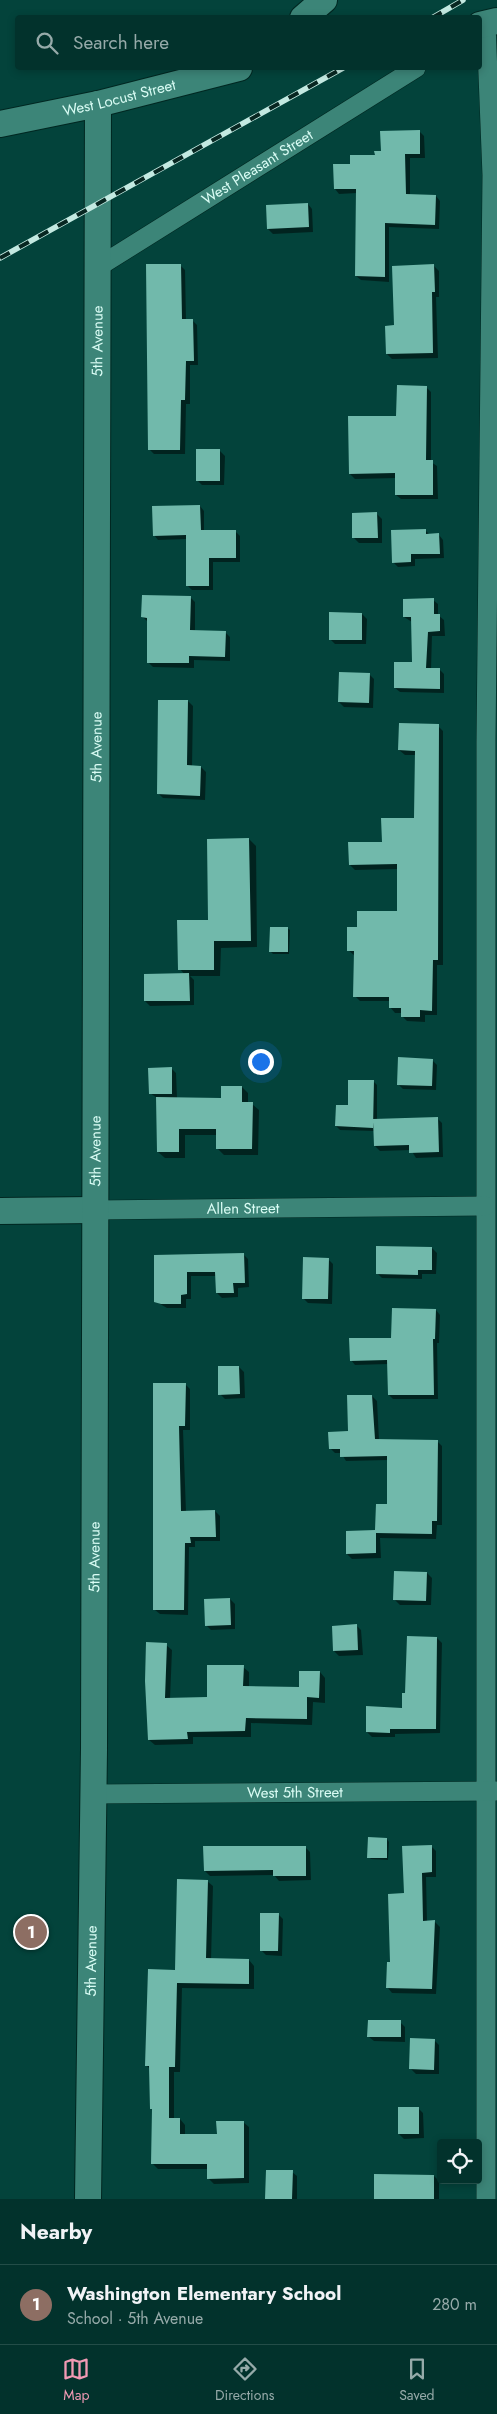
<!DOCTYPE html>
<html lang="en">
<head>
<meta charset="utf-8">
<style>
  body { margin:0; font-family:Jost,sans-serif; background:#0c3a34; color:#f1f3f6 }
  .controls { position:absolute; right:15px; bottom:15px; display:grid; overflow:hidden; border-radius:5px; box-shadow:0 2px 8px #0003 }
  .controls button { width:45px; height:45px; display:grid; place-items:center; padding:0; border:0; border-bottom:1px solid #234d48; background:#02322c; color:#f1f3f6; font:25px sans-serif }
  .you { position:absolute; left:260px; top:1061px; width:18px; height:18px; margin:-12px; border:4px solid #fff; border-radius:50%; background:#1a73e8; box-shadow:0 0 0 8px #1a73e833 }
  .badge { display:grid; place-items:center; width:32px; height:32px; border-radius:50%; background:#f19ab4; color:#fff; font-size:16px; font-weight:700 }
  .pin { position:absolute; translate:-50% -50%; border:2px solid #fff; box-shadow:0 1px 5px #0006 }
  .list { margin:0; padding:0; list-style:none }
  h2 { display:flex; justify-content:space-between; align-items:center; height:65px; margin:0; padding:0 20px; font-size:21px }
  h2 small { font-size:16px; font-weight:400; color:#96aaa9 }
  .list li { display:grid; grid-template-columns:32px 1fr auto; gap:15px; align-items:center; box-sizing:border-box; height:80px; padding:0 20px; border-top:1px solid #234d48 }
  .list b { display:block; font-size:19px; white-space:nowrap }
  .list p { margin:0; font-size:16px; white-space:nowrap; color:#96aaa9 }
  .list em { font-size:16px; font-style:normal; color:#96aaa9 }
  .icon { flex:none; width:28px; height:28px; fill:none; stroke:currentColor; stroke-width:2; stroke-linecap:round; stroke-linejoin:round }
  .map { position:relative; flex:none; width:497px; height:2199px; overflow:hidden }
  .search { position:absolute; background:#02322c; box-shadow:0 2px 8px #0003; left:15px; right:15px; top:15px; height:55px; display:flex; align-items:center; gap:12px; box-sizing:border-box; padding:0 18px; border-radius:5px; color:#96aaa9; font-size:19px }
  .sheet { height:145px; background:#02322c }
  nav { display:flex; justify-content:space-around; align-items:center; box-sizing:border-box; height:70px; border-top:1px solid #234d48; background:#02322c; font-size:14px; color:#96aaa9 }
  nav a { display:grid; justify-items:center; gap:2px }
  nav .on { color:#f19ab4 }
  .map>svg:first-child { display:block }
  .shadow { fill:#0007 }
  .building { fill:#71b9ab }
  .lines { fill:none; stroke-linecap:round; stroke-linejoin:round }
  .street-casing { stroke:#002721; stroke-width:20 }
  .secondary-casing { stroke:#002721; stroke-width:28 }
  .street { stroke:#3c8578; stroke-width:19 }
  .secondary { stroke:#3c8578; stroke-width:26 }
  .rail-casing { stroke:#c3e9e1; stroke-width:5.5 }
  .rail { stroke:#072621; stroke-width:4; stroke-dasharray:11; stroke-linecap:butt }
  .labels { text-anchor:middle; dominant-baseline:central; stroke-width:5; stroke-linejoin:round; paint-order:stroke }
  .street-label { font-size:15px; fill:#d9fcf4; stroke:#072621 }
</style>
</head>
<body>
<div class="map">
<svg width="497" height="2199" viewBox="0 0 497 2199">
  <rect width="100%" height="100%" fill="#03433b"/>
  <path class="shadow" d="M 420,132 L 424,136 L 425,158 L 410,158 L 410,195 L 436,196 L 440,201 L 439,229 L 389,227 L 389,282 L 361,280 L 356,276 L 357,193 L 339,194 L 335,189 L 352,165 L 376,156 Z
    M 308,204 L 312,209 L 313,232 L 273,234 L 268,229 Z
    M 180,265 L 185,270 L 186,320 L 192,320 L 197,325 L 198,365 L 190,365 L 190,404 L 186,404 L 185,454 L 154,454 L 149,449 Z
    M 434,266 L 439,271 L 439,297 L 436,297 L 438,358 L 392,359 L 387,354 L 395,327 Z
    M 426,387 L 431,392 L 431,462 L 437,466 L 438,499 L 401,499 L 396,495 L 396,478 L 355,479 L 350,474 Z
    M 220,451 L 225,456 L 224,485 L 202,485 L 197,480 Z
    M 200,506 L 204,511 L 204,531 L 235,531 L 240,536 L 240,562 L 213,562 L 213,590 L 192,590 L 187,585 L 187,539 L 158,540 L 154,535 Z
    M 377,514 L 382,519 L 382,543 L 359,543 L 354,538 Z
    M 426,531 L 430,535 L 439,535 L 443,540 L 444,558 L 415,559 L 415,566 L 398,567 L 393,562 Z
    M 190,597 L 195,602 L 195,632 L 225,632 L 230,637 L 230,661 L 194,660 L 194,668 L 153,667 L 148,662 L 148,622 L 143,617 Z
    M 433,600 L 438,604 L 438,615 L 444,620 L 445,636 L 432,636 L 431,669 L 439,669 L 444,674 L 444,693 L 400,692 L 395,688 L 413,663 L 412,622 L 404,617 Z
    M 362,614 L 367,619 L 366,644 L 335,644 L 330,639 Z
    M 369,674 L 374,679 L 373,708 L 344,707 L 339,702 Z
    M 188,701 L 193,706 L 192,767 L 201,767 L 206,772 L 205,800 L 163,798 L 158,793 Z
    M 438,726 L 443,731 L 443,965 L 437,965 L 437,1015 L 425,1015 L 425,1022 L 407,1021 L 402,1016 L 402,1013 L 395,1013 L 390,1007 L 390,1001 L 360,1001 L 355,996 L 355,956 L 348,950 L 359,928 L 398,913 L 399,869 L 355,870 L 350,865 L 415,819 L 416,755 L 405,755 L 399,750 Z
    M 249,839 L 256,846 L 257,947 L 221,948 L 220,976 L 190,976 L 194,980 L 194,1005 L 150,1006 L 145,1001 L 185,975 L 180,969 L 209,921 Z
    M 287,928 L 290,930 L 289,954 L 273,954 L 271,952 Z
    M 432,1060 L 437,1065 L 436,1090 L 403,1089 L 398,1084 Z
    M 171,1068 L 176,1073 L 177,1098 L 222,1099 L 242,1087 L 248,1093 L 248,1104 L 252,1104 L 259,1110 L 258,1155 L 224,1155 L 217,1148 L 217,1135 L 185,1135 L 185,1158 L 165,1158 L 158,1152 L 157,1098 L 150,1093 Z
    M 373,1081 L 377,1085 L 377,1120 L 437,1118 L 442,1123 L 443,1157 L 416,1158 L 411,1150 L 380,1151 L 375,1146 L 375,1131 L 340,1130 L 336,1126 L 349,1107 Z
    M 432,1248 L 437,1253 L 436,1274 L 422,1274 L 422,1279 L 382,1278 L 377,1273 Z
    M 243,1254 L 248,1259 L 249,1287 L 238,1288 L 238,1297 L 222,1298 L 217,1293 L 216,1276 L 191,1276 L 191,1299 L 186,1299 L 186,1308 L 167,1308 L 155,1301 L 156,1256 Z
    M 328,1259 L 333,1264 L 332,1304 L 308,1303 L 303,1298 Z
    M 436,1310 L 440,1315 L 439,1343 L 437,1343 L 438,1399 L 393,1399 L 389,1395 L 388,1364 L 355,1365 L 351,1360 L 392,1339 Z
    M 239,1367 L 244,1372 L 245,1398 L 225,1399 L 220,1394 Z
    M 154,1384 L 185,1384 L 190,1389 L 190,1430 L 183,1430 L 186,1512 L 215,1511 L 220,1516 L 220,1541 L 195,1541 L 195,1547 L 189,1547 L 188,1615 L 160,1614 L 155,1610 Z
    M 372,1396 L 377,1401 L 379,1440 L 437,1441 L 442,1446 L 442,1525 L 437,1525 L 436,1539 L 380,1538 L 381,1558 L 352,1559 L 347,1554 L 376,1532 L 388,1505 L 388,1460 L 346,1461 L 341,1453 L 335,1453 L 330,1448 L 349,1432 Z
    M 427,1573 L 432,1578 L 431,1605 L 400,1605 L 395,1600 Z
    M 230,1599 L 235,1604 L 235,1629 L 211,1630 L 206,1625 Z
    M 356,1625 L 361,1630 L 363,1655 L 339,1656 L 334,1651 Z
    M 437,1638 L 442,1643 L 440,1733 L 395,1734 L 395,1737 L 372,1737 L 367,1732 L 404,1709 L 407,1694 Z
    M 166,1645 L 172,1650 L 170,1699 L 208,1698 L 243,1667 L 249,1672 L 249,1687 L 300,1688 L 320,1672 L 325,1678 L 325,1703 L 313,1702 L 312,1725 L 251,1723 L 251,1737 L 193,1737 L 193,1744 L 155,1745 L 149,1740 Z
    M 387,1839 L 389,1842 L 388,1860 L 371,1859 L 369,1857 Z
    M 431,1846 L 436,1851 L 436,1877 L 426,1877 L 427,1922 L 435,1922 L 440,1927 L 436,1994 L 392,1993 L 388,1988 L 405,1895 Z
    M 305,1847 L 310,1852 L 311,1880 L 279,1881 L 274,1875 L 210,1876 L 205,1871 Z
    M 207,1881 L 213,1886 L 211,1960 L 249,1960 L 254,1966 L 254,1989 L 182,1988 L 180,2072 L 174,2072 L 174,2119 L 180,2119 L 185,2125 L 185,2136 L 218,2136 L 243,2122 L 249,2127 L 249,2183 L 214,2184 L 208,2178 L 208,2169 L 158,2169 L 152,2163 L 153,2110 L 151,2108 L 150,2069 L 147,2066 Z
    M 278,1914 L 283,1919 L 282,1956 L 266,1955 L 261,1950 Z
    M 400,2022 L 405,2027 L 405,2042 L 374,2041 L 369,2037 Z
    M 434,2040 L 439,2045 L 439,2074 L 416,2074 L 411,2069 Z
    M 418,2108 L 423,2113 L 424,2138 L 404,2139 L 399,2134 Z
    M 292,2172 L 297,2176 L 297,2199 L 266,2199 Z
    M 434,2176 L 439,2181 L 439,2199 L 375,2199 Z"/>
  <path class="building" d="M 420,130 L 420,154 L 405,154 L 406,194 L 436,195 L 435,225 L 385,223 L 385,277 L 355,276 L 356,189 L 334,189 L 333,164 L 350,164 L 350,155 L 375,155 L 374,151 L 381,151 L 380,131 Z
    M 308,203 L 309,227 L 267,229 L 266,205 Z
    M 146,264 L 181,264 L 182,319 L 193,319 L 194,361 L 186,361 L 185,400 L 181,400 L 180,450 L 148,450 Z
    M 434,264 L 435,292 L 432,292 L 433,353 L 386,354 L 385,326 L 394,325 L 392,266 Z
    M 397,385 L 427,386 L 426,460 L 433,460 L 433,495 L 395,495 L 395,473 L 349,474 L 348,416 L 396,416 Z
    M 196,449 L 220,449 L 220,481 L 196,481 Z
    M 200,505 L 201,530 L 236,530 L 236,558 L 209,558 L 209,586 L 186,586 L 186,535 L 153,536 L 152,506 Z
    M 377,512 L 378,538 L 352,538 L 352,513 Z
    M 426,529 L 426,534 L 439,533 L 440,554 L 411,554 L 411,562 L 392,563 L 391,530 Z
    M 142,595 L 191,596 L 190,630 L 226,631 L 225,657 L 189,656 L 189,663 L 147,663 L 147,618 L 141,617 Z
    M 434,598 L 434,614 L 440,614 L 440,631 L 428,632 L 426,668 L 440,668 L 440,689 L 394,688 L 394,662 L 412,662 L 411,617 L 403,617 L 403,599 Z
    M 329,612 L 362,613 L 362,640 L 329,640 Z
    M 339,672 L 370,673 L 369,703 L 338,702 Z
    M 158,700 L 188,700 L 187,765 L 201,766 L 200,796 L 157,794 Z
    M 399,723 L 439,724 L 438,960 L 433,960 L 432,1011 L 420,1010 L 420,1017 L 401,1017 L 401,1008 L 389,1008 L 389,997 L 353,997 L 354,951 L 347,951 L 347,927 L 357,927 L 357,911 L 397,911 L 397,864 L 349,865 L 348,842 L 382,842 L 381,818 L 414,818 L 415,751 L 398,750 Z
    M 249,838 L 251,941 L 214,941 L 214,970 L 178,970 L 177,920 L 208,920 L 207,839 Z
    M 270,927 L 288,927 L 288,952 L 269,952 Z
    M 189,973 L 190,1001 L 144,1001 L 144,974 Z
    M 398,1057 L 433,1059 L 432,1086 L 397,1085 Z
    M 172,1067 L 172,1094 L 149,1094 L 148,1068 Z
    M 348,1080 L 374,1080 L 373,1128 L 335,1126 L 336,1105 L 348,1105 Z
    M 221,1086 L 242,1086 L 242,1102 L 253,1102 L 252,1149 L 216,1149 L 216,1129 L 179,1129 L 179,1152 L 157,1152 L 156,1097 L 221,1098 Z
    M 438,1117 L 439,1152 L 409,1153 L 409,1145 L 374,1146 L 373,1119 Z
    M 376,1246 L 432,1247 L 432,1270 L 418,1270 L 418,1275 L 376,1274 Z
    M 244,1253 L 245,1283 L 233,1283 L 234,1293 L 216,1293 L 215,1272 L 187,1272 L 187,1294 L 181,1295 L 181,1304 L 161,1304 L 154,1302 L 154,1255 Z
    M 303,1257 L 329,1258 L 328,1299 L 302,1299 Z
    M 392,1308 L 436,1309 L 435,1339 L 433,1339 L 434,1395 L 388,1395 L 387,1360 L 350,1361 L 349,1338 L 391,1338 Z
    M 218,1366 L 239,1366 L 240,1394 L 218,1395 Z
    M 153,1383 L 186,1383 L 185,1426 L 179,1426 L 181,1511 L 215,1510 L 216,1537 L 190,1537 L 191,1543 L 185,1543 L 184,1610 L 153,1610 Z
    M 347,1395 L 372,1395 L 375,1439 L 438,1440 L 437,1521 L 432,1521 L 432,1534 L 376,1533 L 376,1553 L 346,1554 L 346,1531 L 375,1530 L 376,1504 L 387,1504 L 387,1456 L 340,1457 L 340,1449 L 329,1449 L 328,1432 L 348,1431 Z
    M 394,1571 L 427,1572 L 426,1601 L 393,1600 Z
    M 230,1598 L 231,1625 L 205,1626 L 204,1599 Z
    M 357,1624 L 358,1650 L 333,1651 L 332,1626 Z
    M 407,1636 L 437,1637 L 436,1729 L 390,1729 L 390,1733 L 366,1732 L 366,1706 L 402,1708 L 402,1693 L 405,1693 Z
    M 146,1642 L 167,1643 L 165,1698 L 207,1697 L 207,1665 L 244,1665 L 243,1686 L 299,1687 L 299,1671 L 320,1671 L 319,1698 L 307,1697 L 307,1719 L 246,1718 L 245,1731 L 187,1732 L 188,1739 L 148,1740 L 145,1681 Z
    M 368,1837 L 387,1838 L 387,1858 L 367,1858 Z
    M 432,1845 L 432,1872 L 422,1873 L 423,1921 L 435,1920 L 432,1989 L 386,1988 L 387,1962 L 390,1962 L 388,1894 L 404,1893 L 402,1846 Z
    M 203,1846 L 306,1846 L 306,1876 L 273,1876 L 273,1870 L 204,1871 Z
    M 177,1879 L 208,1880 L 206,1958 L 249,1959 L 249,1984 L 177,1983 L 175,2067 L 169,2067 L 169,2118 L 180,2118 L 180,2134 L 217,2134 L 216,2121 L 244,2121 L 244,2178 L 207,2179 L 207,2164 L 151,2164 L 152,2109 L 150,2109 L 149,2066 L 145,2066 L 148,1969 L 175,1970 Z
    M 260,1913 L 279,1913 L 278,1951 L 260,1951 Z
    M 368,2020 L 401,2020 L 401,2037 L 367,2037 Z
    M 410,2038 L 435,2039 L 434,2070 L 409,2069 Z
    M 398,2107 L 419,2107 L 419,2134 L 398,2134 Z
    M 266,2170 L 293,2170 L 292,2199 L 265,2199 Z
    M 374,2174 L 434,2175 L 434,2199 L 374,2199 Z"/>
  <g class="lines">
    <g class="street-casing">
      <g id="street">
        <path d="M 480,28 L 486,24 L 492,175 L 486,741 L 486,2199"/>
        <path id="s1" d="M 98,267 L 416,68"/>
        <path id="s2" d="M 94,1210 L 485,1206"/>
        <path id="s3" d="M 93,1794 L 497,1791"/>
      </g>
    </g>
    <g class="secondary-casing">
      <g id="secondary">
        <path d="M 303,18 L 324,0"/>
        <path d="M 480,25 L 497,21"/>
        <path id="s4" d="M 0,124 L 98,104 L 239,68"/>
        <path d="M 0,1211 L 94,1210"/>
        <path id="s5" d="M 88,2199 L 94,1750 L 98,104"/>
      </g>
    </g>
    <use href="#street" class="street"/>
    <use href="#secondary" class="secondary"/>
    <g class="rail-casing">
      <path id="rail" d="M 432,18 L 463,0
        M 0,258 L 343,68"/>
    </g>
    <use href="#rail" class="rail"/>
  </g>
  <g class="labels">
    <g class="street-label">
      <text stroke="none"><textPath href="#s4" startOffset="122">West Locust Street</textPath></text>
      <text stroke="none"><textPath href="#s1" startOffset="188">West Pleasant Street</textPath></text>
      <text stroke="none"><textPath href="#s5" startOffset="1858">5th Avenue</textPath></text>
      <text stroke="none"><textPath href="#s5" startOffset="1452">5th Avenue</textPath></text>
      <text stroke="none"><textPath href="#s5" startOffset="1048">5th Avenue</textPath></text>
      <text stroke="none"><textPath href="#s2" startOffset="149">Allen Street</textPath></text>
      <text stroke="none"><textPath href="#s5" startOffset="642">5th Avenue</textPath></text>
      <text stroke="none"><textPath href="#s3" startOffset="202">West 5th Street</textPath></text>
      <text stroke="none"><textPath href="#s5" startOffset="238">5th Avenue</textPath></text>
    </g>
  </g>
</svg>
<div class="controls">
<button><svg class="icon" aria-label="locate" viewBox="0 0 24 24"><circle cx="12" cy="12" r="6"/><path d="M12 2v4M12 18v4M2 12h4M18 12h4"/></svg></button>
</div>
<div class="you"></div>
<div class="pin badge" style="left:31px;top:1932px;background:#8d6e63">1</div>
<div class="search"><svg class="icon" aria-label="search" viewBox="0 0 24 24"><circle cx="10" cy="10" r="6"/><path d="M15 15l6 6"/></svg>Search here</div>
</div>
<section class="sheet">
<h2>Nearby<small></small></h2>
<ul class="list">
<li><span class="badge" style="background:#8d6e63">1</span><div><b>Washington Elementary School</b><p>School · 5th Avenue</p></div><em>280 m</em></li>
</ul>
</section>
<nav>
<a class="on"><svg class="icon" aria-label="map" viewBox="0 0 24 24"><path d="M3 6l6-2 6 2 6-2v14l-6 2-6-2-6 2zM9 4v14M15 6v14"/></svg>Map</a>
<a><svg class="icon" aria-label="directions" viewBox="0 0 24 24"><path d="M12 3l9 9-9 9-9-9zM9 14v-3h6M13 9l2 2-2 2"/></svg>Directions</a>
<a><svg class="icon" aria-label="saved" viewBox="0 0 24 24"><path d="M7 4h10v16l-5-4-5 4z"/></svg>Saved</a>
</nav>
</body>
</html>
